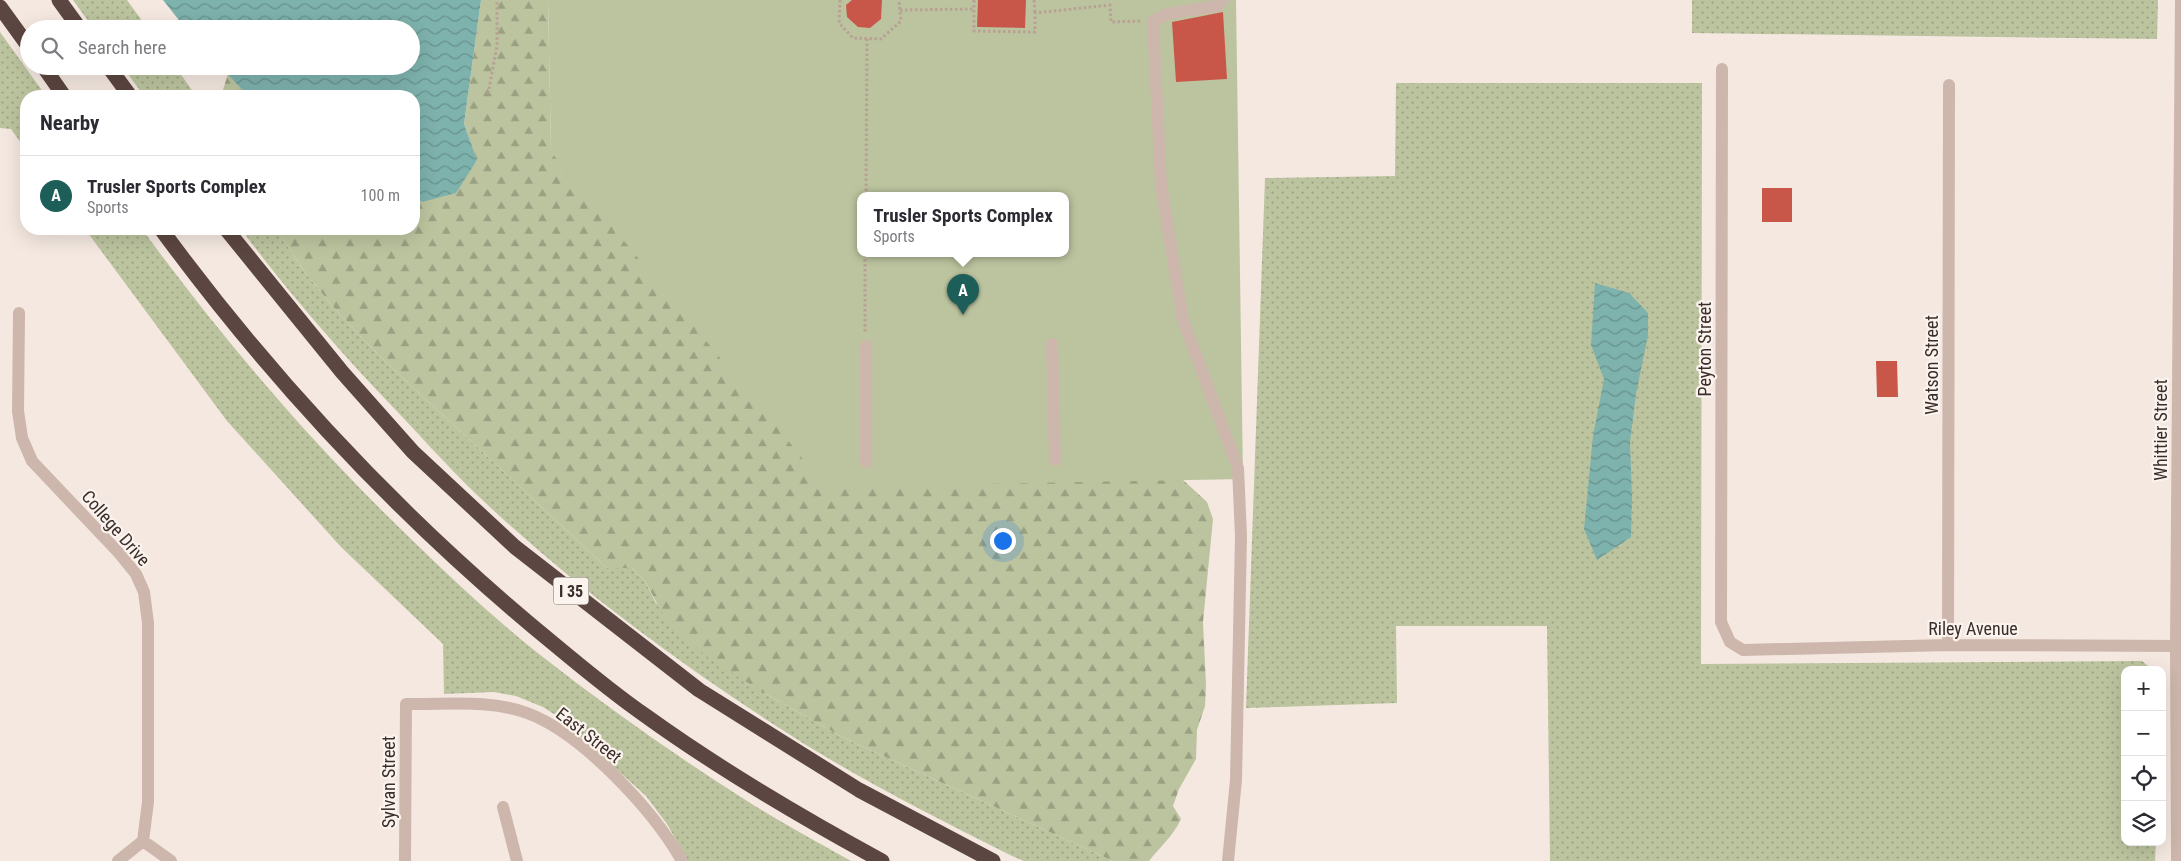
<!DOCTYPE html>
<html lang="en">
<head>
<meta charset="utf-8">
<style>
  body { margin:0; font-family:"Roboto Condensed",sans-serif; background:#f7f7f7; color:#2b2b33 }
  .controls { position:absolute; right:15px; bottom:15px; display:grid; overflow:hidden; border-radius:10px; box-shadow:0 5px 20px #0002 }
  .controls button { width:45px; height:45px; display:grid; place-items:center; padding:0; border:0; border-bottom:1px solid #e1e1e2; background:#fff; color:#2b2b33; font:25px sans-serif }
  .you { position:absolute; left:1002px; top:540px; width:18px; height:18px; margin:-12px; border:4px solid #fff; border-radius:50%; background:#1a73e8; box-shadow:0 0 0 8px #1a73e833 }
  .badge { display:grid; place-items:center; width:32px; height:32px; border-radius:50%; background:#1e5e59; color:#fff; font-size:16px; font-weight:700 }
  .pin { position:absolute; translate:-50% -41px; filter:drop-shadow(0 1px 2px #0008) }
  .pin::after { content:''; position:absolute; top:26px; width:18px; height:15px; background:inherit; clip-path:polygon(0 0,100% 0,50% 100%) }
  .popup { position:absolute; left:857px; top:192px; width:212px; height:65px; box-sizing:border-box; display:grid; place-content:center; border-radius:10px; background:#fff; filter:drop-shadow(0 1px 4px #0005); font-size:16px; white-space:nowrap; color:#7c7c81 }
  .popup b { font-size:19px; color:#2b2b33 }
  .popup::after { content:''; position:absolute; left:50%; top:100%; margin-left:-10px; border:10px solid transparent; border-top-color:#fff }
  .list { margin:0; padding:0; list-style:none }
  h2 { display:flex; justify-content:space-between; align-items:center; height:65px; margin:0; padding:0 20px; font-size:21px }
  h2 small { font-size:16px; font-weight:400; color:#7c7c81 }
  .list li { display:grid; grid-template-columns:32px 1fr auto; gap:15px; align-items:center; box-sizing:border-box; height:80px; padding:0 20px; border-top:1px solid #e1e1e2 }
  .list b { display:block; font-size:19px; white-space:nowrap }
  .list p { margin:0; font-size:16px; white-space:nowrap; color:#7c7c81 }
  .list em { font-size:16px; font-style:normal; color:#7c7c81 }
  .icon { flex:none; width:28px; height:28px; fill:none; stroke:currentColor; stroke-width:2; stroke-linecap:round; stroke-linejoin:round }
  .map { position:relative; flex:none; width:2181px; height:861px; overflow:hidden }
  .search { position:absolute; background:#fff; box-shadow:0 5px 20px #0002; left:20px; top:20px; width:400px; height:55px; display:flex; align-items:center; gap:12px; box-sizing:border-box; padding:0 18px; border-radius:28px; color:#7c7c81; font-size:19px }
  .panel { position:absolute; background:#fff; box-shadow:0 5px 20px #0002; left:20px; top:90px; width:400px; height:145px; border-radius:20px }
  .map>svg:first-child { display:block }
  .green { fill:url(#green-dots) }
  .forest { fill:url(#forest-firs) }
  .pitch { fill:#bcc49f; fill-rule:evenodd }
  .water { fill:url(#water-waves) }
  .building { fill:#c95749 }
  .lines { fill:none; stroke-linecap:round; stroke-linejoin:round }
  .path { stroke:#b9a095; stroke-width:3; stroke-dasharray:2.5 2.5; stroke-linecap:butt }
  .minor { stroke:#cdb6ab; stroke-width:12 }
  .highway { stroke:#5c4641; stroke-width:15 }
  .labels { text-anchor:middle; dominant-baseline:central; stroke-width:4.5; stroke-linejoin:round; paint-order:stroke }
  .shield { fill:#fbf3ed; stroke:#746864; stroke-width:1 }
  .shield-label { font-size:16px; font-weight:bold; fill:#3a2d2a }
  .street-label { font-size:18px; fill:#3a2d2a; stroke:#fbf3ed }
</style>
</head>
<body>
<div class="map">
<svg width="2181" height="861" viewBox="0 0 2181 861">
  <defs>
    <pattern id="green-dots" width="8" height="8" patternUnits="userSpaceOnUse" patternTransform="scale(1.25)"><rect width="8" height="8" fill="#bcc49f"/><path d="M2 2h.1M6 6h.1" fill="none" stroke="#9aa082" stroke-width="1.8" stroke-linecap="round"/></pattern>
    <pattern id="forest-firs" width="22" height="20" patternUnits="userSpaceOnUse" patternTransform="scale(1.25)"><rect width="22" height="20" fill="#bcc49f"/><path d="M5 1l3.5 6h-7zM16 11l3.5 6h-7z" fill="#9aa082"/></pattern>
    <pattern id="water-waves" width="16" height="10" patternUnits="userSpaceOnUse" patternTransform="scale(1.25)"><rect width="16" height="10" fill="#7eb2ad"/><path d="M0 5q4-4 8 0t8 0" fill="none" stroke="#68918d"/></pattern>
  </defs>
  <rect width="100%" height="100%" fill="#f4e8e0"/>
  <path class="green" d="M 73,0 L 127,0 L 148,29 L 94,29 Z
    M 1692,0 L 2158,0 L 2157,39 L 1692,33 Z
    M 0,32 L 46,96 L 26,96 L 26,150 L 11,129 L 0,128 Z
    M 122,66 L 175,66 L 196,96 L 144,96 Z
    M 1396,83 L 1702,83 L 1701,664 L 2142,661 L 2153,670 L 2125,670 L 2125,842 L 2156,842 L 2155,861 L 1550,861 L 1547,626 L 1396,626 L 1397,703 L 1246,708 L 1265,178 L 1395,176 Z
    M 85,229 L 142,229 C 224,341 313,445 413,541 C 453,580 495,619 539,654 C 608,708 680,759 755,806 C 786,825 819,843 851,861 L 688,861 L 667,824 L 646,796 L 560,718 L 543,707 L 516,696 L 494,692 L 444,694 L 443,644 L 341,547 L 227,421 Z
    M 241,229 L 277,229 C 319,302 381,358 443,415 C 498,466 552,517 607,568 L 632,568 L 645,581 L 656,603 L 766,694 L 844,738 L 1113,861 L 1024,861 L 1012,856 C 930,815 847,773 770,722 C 666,654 565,579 475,493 C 445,464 417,432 388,402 C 336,347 286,290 241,229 Z"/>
  <path class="forest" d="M 481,0 L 548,0 L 551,152 L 1182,479 L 1207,502 L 1213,519 L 1203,622 L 1206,685 L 1205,706 L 1197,730 L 1196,759 L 1179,789 L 1173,806 L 1181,819 C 1174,835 1160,847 1149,861 L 1113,861 L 844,738 L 766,694 L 710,659 L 668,624 L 645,581 L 632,568 L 607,568 C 552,517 498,466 443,415 C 381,358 319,302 277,229 L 414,229 L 414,198 L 422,202 L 477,161 L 464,124 Z
    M 228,74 L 248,96 L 221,96 Z"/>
  <path class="pitch" d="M 548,0 L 1236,0 L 1243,479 L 826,487 L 551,152 ZM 860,196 L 1066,196 L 1066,254 L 860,254 Z"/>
  <path class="water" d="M 163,0 L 481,0 L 464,124 L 477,160 L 456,193 L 422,202 L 414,198 L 414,96 L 248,96 L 220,66 L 411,66 L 411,29 L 186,29 Z
    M 1595,283 L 1629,293 L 1648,313 L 1648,335 L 1636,394 L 1630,442 L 1632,498 L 1631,537 L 1597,560 L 1584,529 L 1593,436 L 1604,379 L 1591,345 Z"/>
  <path class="building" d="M 852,0 L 882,0 L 881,19 L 870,28 L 858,27 L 847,17 L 846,5 Z
    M 978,0 L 1026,0 L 1025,28 L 977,27 Z
    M 1223,12 L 1227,79 L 1176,82 L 1172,22 Z
    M 1762,188 L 1792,188 L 1792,222 L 1762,222 Z
    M 1876,361 L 1897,361 L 1898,397 L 1877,397 Z"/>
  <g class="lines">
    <path class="path" d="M 840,0 L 839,23 L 853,38 L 881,39 L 901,21 L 899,0
      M 974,0 L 974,9
      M 1034,0 L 1035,13
      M 900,10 L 974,9 L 974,31 L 1035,32 L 1035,13 L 1110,5 L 1111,22 L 1140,21
      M 488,94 L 497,46 L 497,0
      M 866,196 L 867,39
      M 865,254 L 865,333"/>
    <path class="minor" d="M 1223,0 L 1217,6 L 1168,14 L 1153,21 L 1161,185 L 1183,320 L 1238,468 L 1241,536 L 1236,780 L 1228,861
      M 1722,69 L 1721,622 L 1730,642 L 1743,650 L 1948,645 L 2181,646
      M 19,313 L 18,411 L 22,438 L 32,461 L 119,553 L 136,574 L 144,592 L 148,623 L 148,802 L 143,841
      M 1052,344 L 1055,460
      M 866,346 L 866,462
      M 1948,645 L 1949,85
      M 503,807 L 517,861
      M 118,861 L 143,841 L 171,861
      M 405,861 L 406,704 C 445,705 490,699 527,713 C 582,733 654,811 682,861
      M 2177,861 L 2176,646 L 2181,0"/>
    <path class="highway" d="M 59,0 L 80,29
      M 0,7 L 29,47
      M 43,66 L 64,96
      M 108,66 L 130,96
      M 161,229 C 274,383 406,523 554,644 C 584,669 614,694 646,716 C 721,770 801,817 882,861
      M 226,229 L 342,372 L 413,452 L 515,547 L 699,690 L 859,790 L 993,861"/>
  </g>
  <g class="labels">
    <rect class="shield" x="553.5" y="577.5" width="35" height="27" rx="4"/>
    <g class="shield-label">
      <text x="571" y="591">I 35</text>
    </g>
    <g class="street-label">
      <text transform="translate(1704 349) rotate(-90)">Peyton Street</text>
      <text transform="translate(1931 365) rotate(-90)">Watson Street</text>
      <text transform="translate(2160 430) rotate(-90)">Whittier Street</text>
      <text transform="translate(116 528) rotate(49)">College Drive</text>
      <text x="1973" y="628">Riley Avenue</text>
      <text transform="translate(589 735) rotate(38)">East Street</text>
      <text transform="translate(388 782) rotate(-90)">Sylvan Street</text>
    </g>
  </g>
</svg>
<div class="controls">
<button>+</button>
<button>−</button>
<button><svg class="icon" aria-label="locate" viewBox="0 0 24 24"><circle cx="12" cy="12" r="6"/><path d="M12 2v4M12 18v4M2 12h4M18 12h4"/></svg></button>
<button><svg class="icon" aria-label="layers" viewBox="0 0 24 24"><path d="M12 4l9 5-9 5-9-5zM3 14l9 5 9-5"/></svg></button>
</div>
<div class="you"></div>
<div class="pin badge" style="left:963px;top:315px">A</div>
<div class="popup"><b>Trusler Sports Complex</b>Sports</div>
<div class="search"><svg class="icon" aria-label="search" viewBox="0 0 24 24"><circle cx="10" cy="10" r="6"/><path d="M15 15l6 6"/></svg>Search here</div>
<section class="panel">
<h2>Nearby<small></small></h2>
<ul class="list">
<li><span class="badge">A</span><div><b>Trusler Sports Complex</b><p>Sports</p></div><em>100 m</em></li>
</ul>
</section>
</div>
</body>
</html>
